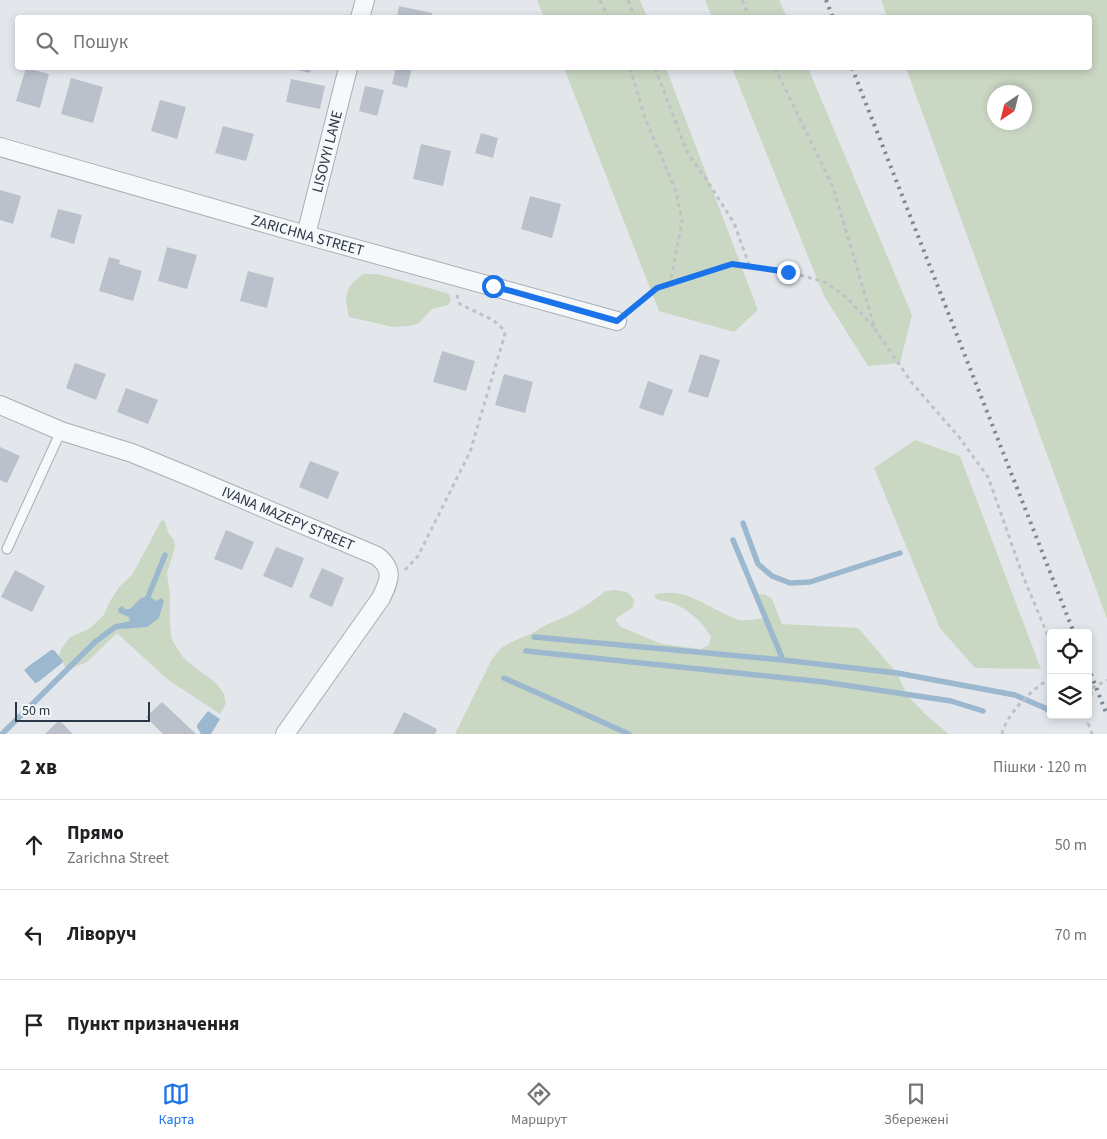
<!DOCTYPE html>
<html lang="uk">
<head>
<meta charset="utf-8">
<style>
  body { margin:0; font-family:"Source Sans 3",sans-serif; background:#f6f6f6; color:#202124 }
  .controls { position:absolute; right:15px; bottom:15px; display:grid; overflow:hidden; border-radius:5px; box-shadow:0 2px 8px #0003 }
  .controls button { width:45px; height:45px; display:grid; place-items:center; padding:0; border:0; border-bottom:1px solid #e0e0e0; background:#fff; color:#202124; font:25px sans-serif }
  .compass { position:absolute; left:987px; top:85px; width:45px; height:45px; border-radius:50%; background:#fff; box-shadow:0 2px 8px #0003; rotate:215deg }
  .scale { position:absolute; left:15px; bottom:12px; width:135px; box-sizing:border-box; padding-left:5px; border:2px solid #293646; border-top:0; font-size:14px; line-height:18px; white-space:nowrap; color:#293646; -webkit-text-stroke:4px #f3f6f9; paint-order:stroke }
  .stop { position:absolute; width:15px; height:15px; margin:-11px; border:4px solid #1a73e8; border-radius:50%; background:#fff }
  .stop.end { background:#1a73e8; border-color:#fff; box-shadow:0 1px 5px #0008 }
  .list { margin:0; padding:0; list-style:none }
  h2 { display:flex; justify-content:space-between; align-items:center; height:65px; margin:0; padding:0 20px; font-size:21px }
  h2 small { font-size:16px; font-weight:400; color:#757577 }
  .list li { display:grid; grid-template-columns:32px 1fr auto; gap:15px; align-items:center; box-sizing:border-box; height:90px; padding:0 20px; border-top:1px solid #e0e0e0 }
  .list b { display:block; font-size:19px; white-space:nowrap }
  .list p { margin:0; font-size:16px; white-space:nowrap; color:#757577 }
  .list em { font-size:16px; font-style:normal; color:#757577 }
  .icon { flex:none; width:28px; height:28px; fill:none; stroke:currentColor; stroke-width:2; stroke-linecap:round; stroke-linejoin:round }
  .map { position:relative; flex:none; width:1107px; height:734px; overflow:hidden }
  .search { position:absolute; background:#fff; box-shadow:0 2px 8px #0003; left:15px; right:15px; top:15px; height:55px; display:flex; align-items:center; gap:12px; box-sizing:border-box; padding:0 18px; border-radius:5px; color:#757577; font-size:19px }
  .sheet { height:335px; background:#fff }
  nav { display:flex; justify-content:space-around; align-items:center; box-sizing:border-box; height:70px; border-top:1px solid #e0e0e0; background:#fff; font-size:14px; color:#757577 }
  nav a { display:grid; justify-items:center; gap:2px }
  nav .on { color:#1a73e8 }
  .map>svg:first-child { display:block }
  .green { fill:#cad7c3; fill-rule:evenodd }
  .water { fill:#9bb8cf }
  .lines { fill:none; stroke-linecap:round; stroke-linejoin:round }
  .stream { stroke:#9bb8cf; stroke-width:5.5 }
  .building { fill:#bac1cb }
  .service-casing { stroke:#a7aeb7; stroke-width:11 }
  .minor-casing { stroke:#a7aeb7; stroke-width:20 }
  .path { stroke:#bdc2c8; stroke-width:3; stroke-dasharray:4 4; stroke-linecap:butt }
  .service { stroke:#f6f8fa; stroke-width:9 }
  .minor { stroke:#f6f8fa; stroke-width:18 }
  .rail { stroke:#7b8897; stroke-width:4; stroke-dasharray:2.5 5; stroke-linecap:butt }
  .route { stroke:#1a73e8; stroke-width:6 }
  .labels { text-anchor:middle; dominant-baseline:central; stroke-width:4; stroke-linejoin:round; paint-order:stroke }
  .street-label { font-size:15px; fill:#293646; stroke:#f3f6f9 }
</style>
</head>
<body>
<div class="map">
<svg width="1107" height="734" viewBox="0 0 1107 734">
  <rect width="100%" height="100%" fill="#e3e7ec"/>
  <path class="green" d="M 537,0 L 640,0 L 647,17 L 544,17 Z
    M 705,0 L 779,0 L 787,17 L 712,17 Z
    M 881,0 L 1107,0 L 1107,619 L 906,68 L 1090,68 L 1090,18 L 887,17 ZM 994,92 L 1024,92 L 1024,122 L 994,122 Z
    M 564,68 L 666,68 L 758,310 L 734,332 L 659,311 Z
    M 732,68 L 808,68 L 912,315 L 900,363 L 868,366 L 824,296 Z
    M 363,274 L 378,274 L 436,290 L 449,294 L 451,300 L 448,305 L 432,309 L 419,323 L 409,326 L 393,327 L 349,317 C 344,295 344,289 363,274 Z
    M 915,440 L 960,456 L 1041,669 L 975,668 L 940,628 L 874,468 Z
    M 164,520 L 169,534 L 174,540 L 175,547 L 167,573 L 170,596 L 170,625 L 172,640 L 182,656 L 188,662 L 217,684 L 224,694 L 226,704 L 220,714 L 167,679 L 117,633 L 87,662 L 67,670 L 59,656 L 61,649 L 70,637 L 89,629 L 103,616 L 110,601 L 120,586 L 132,575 L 161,521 Z
    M 616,590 L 627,592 L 634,599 L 633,607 L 615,619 L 621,627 L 662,644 L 701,649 L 709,645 L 711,637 C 703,622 688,609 672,603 C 667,601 661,601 656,599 L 654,595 C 682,587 701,603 725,614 C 729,616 733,618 736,619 C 745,622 755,619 764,618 L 755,593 L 766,595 L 772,599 L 782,624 L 858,628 L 897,673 L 907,695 L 925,714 L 949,734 L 455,734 L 492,659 L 501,648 L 520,638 L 531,634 L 544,626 L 571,614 L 587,605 L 606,591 Z"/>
  <path class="water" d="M 148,596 L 157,601 L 161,598 L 164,601 L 159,618 L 147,627 L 121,629 L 120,626 L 122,623 L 130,621 L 129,617 L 119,613 L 118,609 L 122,606 L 125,609 L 130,609 L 141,598 Z
    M 51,650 L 54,650 L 63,661 L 62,663 L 38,682 L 35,683 L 24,670 C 33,662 42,657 51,650 Z
    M 208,711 L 220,719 L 211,734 L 201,734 L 197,727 L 197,725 Z"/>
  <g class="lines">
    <path class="stream" d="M 743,523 L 758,564 L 772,576 L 790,583 L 810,582 L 900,553
      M 733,540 L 783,660
      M 146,602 L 165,555
      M 534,637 L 783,660 L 897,673 L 1015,695 L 1045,708 L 1051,712
      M 526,651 L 824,682 L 951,701 L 983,711
      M 504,678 L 629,734
      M 1056,715 L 1057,716
      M 2,734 L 95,642 L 115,627 L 126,625"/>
  </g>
  <path class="building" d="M 399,6 L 432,13 L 431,18 L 397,18 Z
    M 26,68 L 49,74 L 40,108 L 16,101 Z
    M 290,68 L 311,68 L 310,73 Z
    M 396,68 L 412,68 L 407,88 L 392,84 Z
    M 71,78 L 103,87 L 93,123 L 61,114 Z
    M 291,79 L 325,86 L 320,109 L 286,102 Z
    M 365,86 L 384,90 L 377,116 L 359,111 Z
    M 160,100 L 186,107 L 177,139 L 151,131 Z
    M 223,126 L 254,134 L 246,161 L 215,153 Z
    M 481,133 L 498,138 L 493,158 L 475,153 Z
    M 421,144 L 451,151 L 443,186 L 413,179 Z
    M 0,190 L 21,196 L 13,224 L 0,220 Z
    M 530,196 L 561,204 L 552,238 L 521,229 Z
    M 58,209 L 82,215 L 74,244 L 50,237 Z
    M 167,247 L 197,255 L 187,289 L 158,281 Z
    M 109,257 L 120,260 L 119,264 L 142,271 L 133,301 L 99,291 Z
    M 248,271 L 274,278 L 267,308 L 240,301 Z
    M 442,351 L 475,361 L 466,391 L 433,382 Z
    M 700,354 L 720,360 L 708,398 L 688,392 Z
    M 75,363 L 106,374 L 96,400 L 66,388 Z
    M 504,374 L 533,382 L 525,413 L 495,405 Z
    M 648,381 L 673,390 L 663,416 L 639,408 Z
    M 126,388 L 158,400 L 148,424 L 117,412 Z
    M 0,447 L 20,456 L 7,483 L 0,480 Z
    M 310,461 L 339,472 L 328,499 L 299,487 Z
    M 226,530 L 254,542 L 242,570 L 214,559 Z
    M 276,547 L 304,558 L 292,588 L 263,576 Z
    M 322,568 L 344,578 L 332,607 L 309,597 Z
    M 15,570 L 45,586 L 32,612 L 1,597 Z
    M 162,702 L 196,734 L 163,734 L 146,717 Z
    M 404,712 L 437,729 L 435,734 L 393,734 Z
    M 59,720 L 73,734 L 45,734 Z"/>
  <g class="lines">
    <g class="service-casing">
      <path id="service" d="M 7,549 L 61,431"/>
    </g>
    <g class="minor-casing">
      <g id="minor">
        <path d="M 360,18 L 365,0"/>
        <path id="s1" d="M 0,147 L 306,235 L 617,321"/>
        <path id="s2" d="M 306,235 L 348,68"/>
        <path id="s3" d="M 0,405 L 61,431 L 132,453 L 193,478 L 377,556 C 395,570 389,581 381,598 L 285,734"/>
      </g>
    </g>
    <path class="path" d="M 600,0 L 609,18
      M 628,0 L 635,18
      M 742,0 L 750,18
      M 630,68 L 645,118 L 676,191 L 682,222 L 670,284
      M 655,68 L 687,152 L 706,179 L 734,223 L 750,267
      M 775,68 L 833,187 L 875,329 L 912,383 L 959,437 L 988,477 L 1023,576 L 1051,643
      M 629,311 L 657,288 L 732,264 L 788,272 L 825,282 L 846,297 L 874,327
      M 405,570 L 418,556 L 470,452 L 505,334 L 502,328 L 493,320 L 460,304 L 457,299 L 458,293
      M 1088,686 L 1092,688 L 1088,723 L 1092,734
      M 1092,688 L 1107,680
      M 1084,715 L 1087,723
      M 1002,734 C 1006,714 1033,688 1051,678"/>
    <use href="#service" class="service"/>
    <use href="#minor" class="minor"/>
    <path class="rail" d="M 826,0 L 833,18
      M 852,68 L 1074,633
      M 1088,667 L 1107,715"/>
  </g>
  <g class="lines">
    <path class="route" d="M 493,286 L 617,321 L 657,288 L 732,264 L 788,272"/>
  </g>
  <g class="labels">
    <g class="street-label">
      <text stroke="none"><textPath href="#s2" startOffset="86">LISOVYI LANE</textPath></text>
      <text stroke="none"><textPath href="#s1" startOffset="320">ZARICHNA STREET</textPath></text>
      <text stroke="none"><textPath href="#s3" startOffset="310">IVANA MAZEPY STREET</textPath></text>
    </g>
  </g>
</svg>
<div class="controls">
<button><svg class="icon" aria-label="locate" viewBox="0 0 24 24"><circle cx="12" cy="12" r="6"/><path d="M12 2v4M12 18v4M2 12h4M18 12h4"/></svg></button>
<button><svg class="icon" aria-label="layers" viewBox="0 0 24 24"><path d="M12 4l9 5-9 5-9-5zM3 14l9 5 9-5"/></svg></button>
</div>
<svg class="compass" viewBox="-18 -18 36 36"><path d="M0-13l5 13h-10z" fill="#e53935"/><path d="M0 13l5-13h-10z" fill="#757577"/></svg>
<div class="scale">50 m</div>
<div class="stop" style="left:493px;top:286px"></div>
<div class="stop end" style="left:788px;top:272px"></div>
<div class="search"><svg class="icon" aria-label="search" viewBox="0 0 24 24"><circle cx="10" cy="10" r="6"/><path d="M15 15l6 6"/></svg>Пошук</div>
</div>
<section class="sheet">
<h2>2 хв<small>Пішки · 120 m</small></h2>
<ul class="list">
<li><svg class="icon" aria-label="ahead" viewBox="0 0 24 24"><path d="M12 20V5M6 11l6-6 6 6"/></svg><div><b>Прямо</b><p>Zarichna Street</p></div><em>50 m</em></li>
<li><svg class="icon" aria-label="left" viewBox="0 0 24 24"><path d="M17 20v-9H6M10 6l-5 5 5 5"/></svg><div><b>Ліворуч</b></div><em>70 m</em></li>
<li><svg class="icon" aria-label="arrive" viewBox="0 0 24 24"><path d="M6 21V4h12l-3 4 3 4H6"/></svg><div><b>Пункт призначення</b></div></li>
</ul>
</section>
<nav>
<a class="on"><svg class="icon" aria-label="map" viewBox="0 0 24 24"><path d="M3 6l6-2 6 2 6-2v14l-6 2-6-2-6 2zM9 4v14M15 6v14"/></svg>Карта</a>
<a><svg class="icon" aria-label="directions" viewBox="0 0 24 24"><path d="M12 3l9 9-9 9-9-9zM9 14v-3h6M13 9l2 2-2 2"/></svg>Маршрут</a>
<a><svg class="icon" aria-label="saved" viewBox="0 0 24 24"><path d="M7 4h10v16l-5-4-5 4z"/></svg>Збережені</a>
</nav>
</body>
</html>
